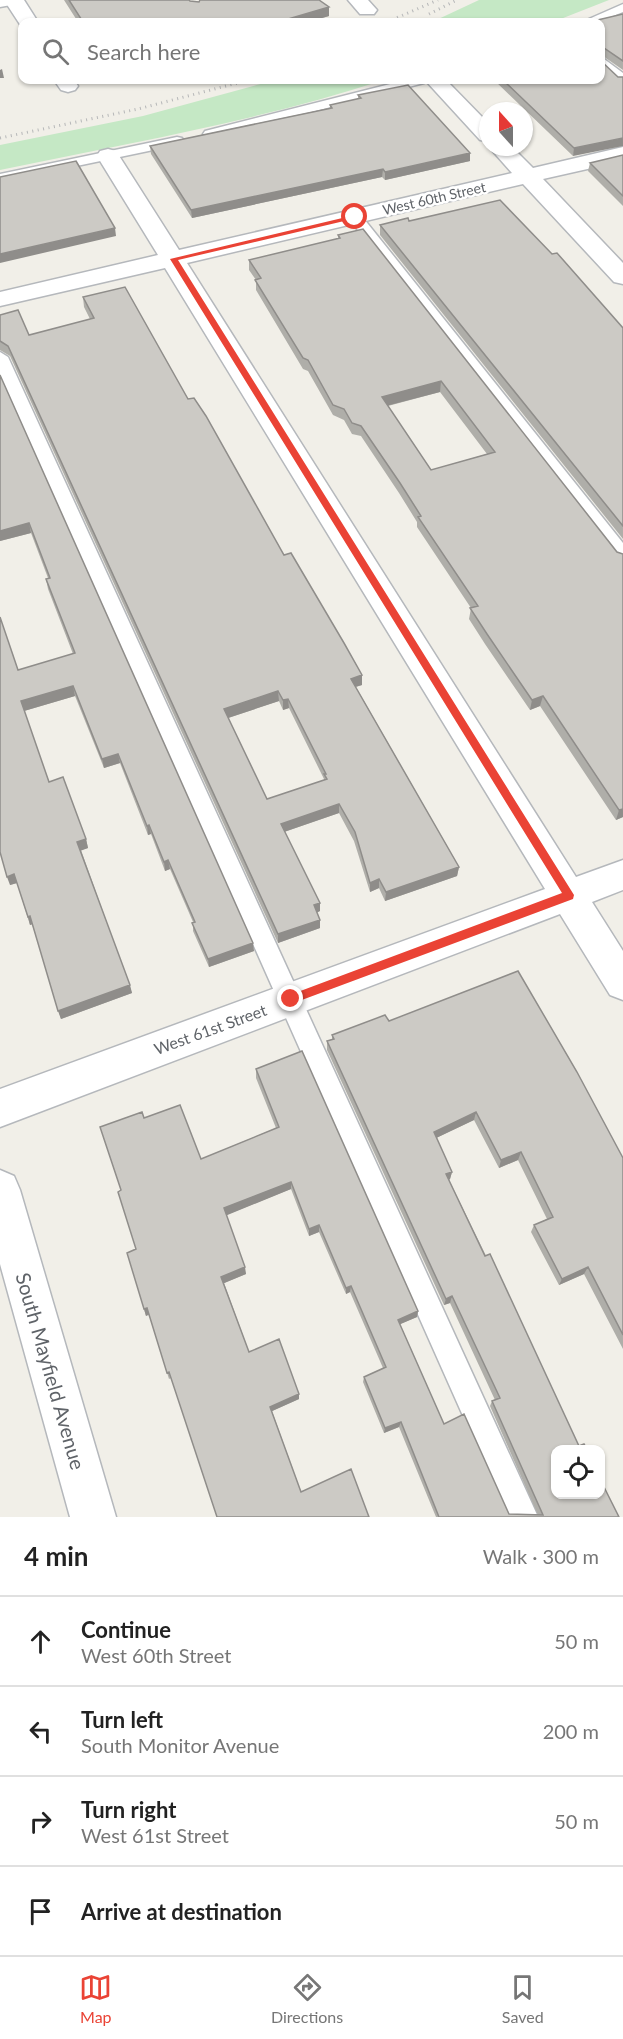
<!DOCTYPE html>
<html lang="en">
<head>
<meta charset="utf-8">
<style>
  body { margin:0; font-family:Lato,sans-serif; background:#f2f2f2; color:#222 }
  .controls { position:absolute; right:18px; bottom:18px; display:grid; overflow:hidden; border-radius:12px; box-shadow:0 2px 4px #0004 }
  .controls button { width:54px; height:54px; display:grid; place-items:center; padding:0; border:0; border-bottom:2px solid #e0e0e0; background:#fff; color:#222; font:30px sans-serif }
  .compass { position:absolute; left:479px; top:102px; width:54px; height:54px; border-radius:50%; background:#fff; box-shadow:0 2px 4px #0004; rotate:339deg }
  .stop { position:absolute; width:18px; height:18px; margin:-14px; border:4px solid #ea4335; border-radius:50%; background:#fff }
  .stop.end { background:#ea4335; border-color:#fff; box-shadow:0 2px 6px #0008 }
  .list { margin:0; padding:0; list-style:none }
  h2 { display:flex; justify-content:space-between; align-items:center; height:78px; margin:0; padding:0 24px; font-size:26px }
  h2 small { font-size:20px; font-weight:400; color:#767676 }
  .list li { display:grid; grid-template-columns:39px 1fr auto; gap:18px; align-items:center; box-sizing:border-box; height:90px; padding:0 24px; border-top:2px solid #e0e0e0 }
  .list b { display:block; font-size:22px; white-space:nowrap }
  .list p { margin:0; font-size:20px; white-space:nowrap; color:#767676 }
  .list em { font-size:20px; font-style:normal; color:#767676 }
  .icon { flex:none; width:33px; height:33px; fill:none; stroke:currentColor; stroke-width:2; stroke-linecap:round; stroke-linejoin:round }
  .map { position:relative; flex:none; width:623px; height:1517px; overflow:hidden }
  .search { position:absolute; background:#fff; box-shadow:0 2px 4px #0004; left:18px; right:18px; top:18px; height:66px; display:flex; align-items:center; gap:15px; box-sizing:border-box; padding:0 21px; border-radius:12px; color:#767676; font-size:22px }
  .sheet { height:438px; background:#fff }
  nav { display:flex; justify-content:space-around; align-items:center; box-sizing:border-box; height:84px; border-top:2px solid #e0e0e0; background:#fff; font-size:16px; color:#767676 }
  nav a { display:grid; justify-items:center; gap:3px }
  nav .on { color:#ea4335 }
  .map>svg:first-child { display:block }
  .green { fill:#c5e8c5 }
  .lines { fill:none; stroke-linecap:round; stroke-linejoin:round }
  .lane-casing { stroke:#b5b8bc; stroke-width:3 }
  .street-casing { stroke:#b5b8bc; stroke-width:3 }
  .lane { fill:#fff; fill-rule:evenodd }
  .street { fill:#fff; fill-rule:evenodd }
  .rail { stroke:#b6b7b8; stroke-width:3; stroke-dasharray:1 4.5; stroke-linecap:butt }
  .wall { fill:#afaea9; fill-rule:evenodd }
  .shaded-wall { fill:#8f8d8a }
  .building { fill:#cccac5; stroke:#8f8d8a; stroke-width:1.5; fill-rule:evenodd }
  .route { fill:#ea4335 }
  .labels { text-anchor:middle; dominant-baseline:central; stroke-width:5; stroke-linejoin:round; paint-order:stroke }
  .far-street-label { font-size:14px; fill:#5f6368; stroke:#fff }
  .street-label { font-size:16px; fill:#5f6368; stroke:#fff }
  .near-street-label { font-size:20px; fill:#5f6368; stroke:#fff }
</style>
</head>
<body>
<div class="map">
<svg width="623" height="1517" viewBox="0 0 623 1517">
  <rect width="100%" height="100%" fill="#f1efe8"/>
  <path class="green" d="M 479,0 L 609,0 L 553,22 L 432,22 Z
    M 275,80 L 384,80 C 259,121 128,143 0,170 L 0,145 L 143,116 Z"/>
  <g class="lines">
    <g class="lane-casing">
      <path id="lane" d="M 0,0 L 24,0 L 22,3 L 0,7 Z
        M 623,4 L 623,12 L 598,22 L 582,22 Z
        M 600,56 L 623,73 L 623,84 L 618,83 L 600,67 Z
        M 406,80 L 426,80 L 424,83 L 210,138 L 203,134 L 205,131 Z
        M 177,137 L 182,138 L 184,141 L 182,144 L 0,182 L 0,174 Z
        M 355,213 L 360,214 L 623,543 L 623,563 L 616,561 L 350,220 L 348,217 Z
        M 0,352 L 8,357 L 538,1517 L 508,1517 L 0,375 Z"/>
    </g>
    <g class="street-casing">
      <path id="street" d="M 4,0 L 24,0 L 38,22 L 22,22 L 21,26 Z
        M 348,0 L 368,0 L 377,10 L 374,14 L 360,14 Z
        M 54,80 L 74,80 L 78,86 L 75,90 L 68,92 L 61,90 Z
        M 425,80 L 446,80 L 488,123 L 488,141 L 480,140 Z
        M 489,147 L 512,147 L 533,168 L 623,147 L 623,161 L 543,179 L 623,263 L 623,284 L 614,282 L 523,184 L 187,263 L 576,877 L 623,860 L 623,890 L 592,902 L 623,951 L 623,1000 L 610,995 L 560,914 L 0,1127 L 0,1089 L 545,889 L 165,268 L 0,306 L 0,292 L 158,255 L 97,156 L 100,151 L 108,149 L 116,151 L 179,250 L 512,173 Z
        M 0,1170 L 14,1176 L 20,1190 L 116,1517 L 70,1517 L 0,1264 Z"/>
    </g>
    <use href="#lane" class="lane"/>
    <use href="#street" class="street"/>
    <path class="rail" d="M 429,14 L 457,0
      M 387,22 L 438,0
      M 0,138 L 138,109 L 249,80"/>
  </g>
  <path class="wall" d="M 64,0 L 189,0 L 190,1 L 199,2 L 199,0 L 319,0 L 329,16 L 308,22 L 78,22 Z
    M 623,14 L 623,70 L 600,54 L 600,22 L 589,22 Z
    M 494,80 L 600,80 L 573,156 Z
    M 358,95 L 470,161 L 385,180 L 382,177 L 192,218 L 151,154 L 150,146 L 330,108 L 330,105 L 358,99 Z
    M 623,155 L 623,206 L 588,171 L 590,163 Z
    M 409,221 L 623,328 L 623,539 L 380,235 L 380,225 Z
    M 338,235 L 617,552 L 623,817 L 616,820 L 540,706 L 530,710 L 485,644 L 469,619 L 471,608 L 417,527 L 417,522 L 399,493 L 361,436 L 352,434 L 344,420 L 333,415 L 308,371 L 303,369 L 256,290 L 256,280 L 249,270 L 249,260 L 338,239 ZM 440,392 L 487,454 L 431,470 L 388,406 Z
    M 83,297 L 188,399 L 284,555 L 362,685 L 356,687 L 459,867 L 457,876 L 385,901 L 379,888 L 370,892 L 354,841 L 339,813 L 284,832 L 320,911 L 317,912 L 320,920 L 320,928 L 278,943 L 10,356 L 0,350 L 0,315 L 29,335 L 90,319 L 84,307 ZM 279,701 L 283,710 L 289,708 L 324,779 L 324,780 L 267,799 L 228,718 Z
    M 0,375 L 254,951 L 209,967 L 193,931 L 193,922 L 170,869 L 165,871 L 151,834 L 148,835 L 120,763 L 104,768 L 75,696 L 24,711 L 49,782 L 86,839 L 88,848 L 81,850 L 132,993 L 61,1019 L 32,924 L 30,925 L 17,883 L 10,885 L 18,670 L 73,654 L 48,589 L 46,579 L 48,578 L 31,533 L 0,541 Z
    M 389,1021 L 623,1158 L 623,1349 L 584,1274 L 559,1285 L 531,1232 L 534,1225 L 547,1219 L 518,1160 L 499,1168 L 474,1120 L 436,1138 L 452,1172 L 450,1179 L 449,1180 L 579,1446 L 619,1517 L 436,1517 L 399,1427 L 384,1433 L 363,1382 L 364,1377 L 383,1368 L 350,1292 L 346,1294 L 319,1232 L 309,1236 L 291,1189 L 226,1215 L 246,1274 L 224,1283 L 249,1352 L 299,1399 L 272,1411 L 301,1492 L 369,1517 L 217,1517 L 171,1378 L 169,1379 L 149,1315 L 146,1316 L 144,1309 L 136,1249 L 121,1190 L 144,1118 L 201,1159 L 276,1128 L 256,1078 L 256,1069 L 418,1311 L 417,1317 L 400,1324 L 444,1424 L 509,1514 L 538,1515 L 490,1406 L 492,1401 L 495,1400 L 450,1303 L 444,1305 L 327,1050 L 327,1041 L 332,1039 L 332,1035 Z"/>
  <path class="shaded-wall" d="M 329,7 L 329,16 L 308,22 L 278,22 Z
    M 2,69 L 4,78 L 0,78 L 0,70 Z
    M 623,138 L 623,146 L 573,156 L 574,148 Z
    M 470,153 L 470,161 L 385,180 L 385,172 Z
    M 383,169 L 382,177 L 192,218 L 191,210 Z
    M 115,228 L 116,236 L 0,263 L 0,254 Z
    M 441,381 L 440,392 L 382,407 L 382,397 Z
    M 29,523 L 31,533 L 0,541 L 0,531 Z
    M 362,675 L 362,685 L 351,688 L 351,679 Z
    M 73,686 L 75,696 L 24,711 L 21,701 Z
    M 278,691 L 279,701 L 225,719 L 224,709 Z
    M 543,696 L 540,706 L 530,710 L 532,700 Z
    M 288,699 L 289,708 L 283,710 L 283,700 Z
    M 118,754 L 120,763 L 104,768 L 102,759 Z
    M 339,804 L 339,813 L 281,833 L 281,824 Z
    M 623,809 L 623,817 L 616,820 L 619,810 Z
    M 149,825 L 151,834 L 148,835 L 147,826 Z
    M 86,839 L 88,848 L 80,851 L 77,842 Z
    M 168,860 L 170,869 L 165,871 L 164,862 Z
    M 459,867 L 457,876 L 385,901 L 386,892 Z
    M 14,874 L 17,883 L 10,885 L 7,877 Z
    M 379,879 L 379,888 L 370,892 L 370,883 Z
    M 320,903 L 320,911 L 314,914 L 314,905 Z
    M 30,916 L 33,924 L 30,925 L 28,917 Z
    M 320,920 L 320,928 L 278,943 L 278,934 Z
    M 253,943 L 254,951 L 209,967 L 208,959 Z
    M 130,985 L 132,993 L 61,1019 L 58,1011 Z
    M 476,1112 L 474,1120 L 432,1140 L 434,1132 Z
    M 521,1152 L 518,1160 L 499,1168 L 501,1160 Z
    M 452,1172 L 450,1179 L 444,1182 L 446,1174 Z
    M 291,1182 L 291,1189 L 225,1216 L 224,1208 Z
    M 319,1225 L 319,1232 L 309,1236 L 309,1229 Z
    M 245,1267 L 246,1274 L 222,1284 L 221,1277 Z
    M 588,1267 L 584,1274 L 559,1285 L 562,1279 Z
    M 351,1286 L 350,1292 L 346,1294 L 346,1288 Z
    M 452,1296 L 450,1303 L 444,1305 L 446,1299 Z
    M 147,1308 L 149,1314 L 146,1316 L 144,1309 Z
    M 418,1311 L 417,1317 L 396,1326 L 398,1320 Z
    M 299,1394 L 299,1399 L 270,1412 L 270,1407 Z
    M 401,1422 L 399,1427 L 384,1433 L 385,1428 Z"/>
  <path class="building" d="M 69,0 L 189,0 L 190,1 L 199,2 L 200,0 L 319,0 L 329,7 L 278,22 L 83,22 Z
    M 623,14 L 623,61 L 601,46 L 600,50 L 600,22 L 589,22 Z
    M 600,60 L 618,77 L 623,77 L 623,138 L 574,148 L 503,80 L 600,80 Z
    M 408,85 L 470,153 L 385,172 L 383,169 L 191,210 L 150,146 L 332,108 L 330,105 L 361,98 L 358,95 Z
    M 623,155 L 623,196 L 590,163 Z
    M 76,161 L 115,228 L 0,254 L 0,177 Z
    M 500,200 L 552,254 L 557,253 L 623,328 L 623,526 L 380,225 L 408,218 L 409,221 Z
    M 363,229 L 617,552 L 623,554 L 623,809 L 619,810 L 543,696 L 532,700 L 487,634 L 470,608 L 478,606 L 418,517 L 421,516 L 400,483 L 361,426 L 352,423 L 344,409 L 333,405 L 308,360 L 303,358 L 255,280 L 261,278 L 249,260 L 340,238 L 338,235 ZM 441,381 L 495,452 L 431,470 L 382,397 Z
    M 125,287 L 188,399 L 194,398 L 206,416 L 284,555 L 291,553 L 344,643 L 362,675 L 351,679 L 459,867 L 386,892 L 379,879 L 370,883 L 355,832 L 339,804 L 281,824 L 320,903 L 314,905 L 320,920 L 278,934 L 8,346 L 0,341 L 0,315 L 18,310 L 29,335 L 94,318 L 83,297 ZM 278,691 L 283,700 L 288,699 L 326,774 L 324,774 L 327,779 L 267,799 L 224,709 Z
    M 0,375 L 253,943 L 208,959 L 192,923 L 195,922 L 168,860 L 164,862 L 149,825 L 147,826 L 118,754 L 102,759 L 73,686 L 21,701 L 49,782 L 63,777 L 86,839 L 77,842 L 130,985 L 58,1011 L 30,916 L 28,917 L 14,874 L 7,877 L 0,852 L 0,617 L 18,670 L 75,653 L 46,579 L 50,578 L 29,523 L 0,531 Z
    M 518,971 L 577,1072 L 623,1158 L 623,1335 L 588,1267 L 562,1279 L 534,1225 L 553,1217 L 521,1152 L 501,1160 L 476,1112 L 434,1132 L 452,1172 L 446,1174 L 485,1256 L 490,1254 L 579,1446 L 584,1444 L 587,1449 L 555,1449 L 555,1494 L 600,1494 L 600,1479 L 619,1517 L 439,1517 L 401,1422 L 385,1428 L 364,1377 L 386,1367 L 351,1286 L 346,1288 L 319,1225 L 309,1229 L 291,1182 L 224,1208 L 245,1267 L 221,1277 L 249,1352 L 279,1339 L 299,1394 L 270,1407 L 301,1492 L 351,1469 L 369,1517 L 217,1517 L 169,1372 L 167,1373 L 147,1308 L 144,1309 L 127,1253 L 136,1249 L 118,1192 L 121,1190 L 100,1127 L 142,1112 L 144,1118 L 180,1105 L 201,1159 L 279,1127 L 256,1069 L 302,1051 L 418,1311 L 398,1320 L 444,1424 L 464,1414 L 509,1514 L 543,1515 L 492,1401 L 500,1398 L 452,1296 L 446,1299 L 327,1041 L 334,1039 L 332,1035 L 385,1015 L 389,1021 Z"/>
  <path class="route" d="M 355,215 L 357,218 L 178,260 L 574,895 L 573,899 L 291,1004 L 287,1003 L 287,996 L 562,893 L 170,259 Z"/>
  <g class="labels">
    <g class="far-street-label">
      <text transform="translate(434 198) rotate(-13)">West 60th Street</text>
    </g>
    <g class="street-label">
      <text transform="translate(210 1029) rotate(-20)">West 61st Street</text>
    </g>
    <g class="near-street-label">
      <text transform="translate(51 1371) rotate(74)">South Mayfield Avenue</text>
    </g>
  </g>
</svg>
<div class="controls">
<button><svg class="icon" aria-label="locate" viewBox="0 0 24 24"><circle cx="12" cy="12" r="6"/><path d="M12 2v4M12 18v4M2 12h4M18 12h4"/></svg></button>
</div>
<svg class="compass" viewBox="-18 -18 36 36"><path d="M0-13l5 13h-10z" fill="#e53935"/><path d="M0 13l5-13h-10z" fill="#767676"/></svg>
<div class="stop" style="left:355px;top:217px"></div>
<div class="stop end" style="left:291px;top:999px"></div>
<div class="search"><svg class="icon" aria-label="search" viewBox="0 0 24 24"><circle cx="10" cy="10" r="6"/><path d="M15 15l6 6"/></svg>Search here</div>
</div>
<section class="sheet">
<h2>4 min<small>Walk · 300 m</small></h2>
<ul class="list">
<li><svg class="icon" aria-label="ahead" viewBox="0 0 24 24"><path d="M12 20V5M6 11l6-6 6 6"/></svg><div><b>Continue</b><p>West 60th Street</p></div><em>50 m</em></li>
<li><svg class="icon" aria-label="left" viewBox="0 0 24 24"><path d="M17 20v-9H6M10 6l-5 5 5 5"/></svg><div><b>Turn left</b><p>South Monitor Avenue</p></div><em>200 m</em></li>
<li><svg class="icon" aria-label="right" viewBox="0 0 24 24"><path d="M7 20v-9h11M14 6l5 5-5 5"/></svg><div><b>Turn right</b><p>West 61st Street</p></div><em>50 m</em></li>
<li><svg class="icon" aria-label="arrive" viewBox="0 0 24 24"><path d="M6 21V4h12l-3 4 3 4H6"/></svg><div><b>Arrive at destination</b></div></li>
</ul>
</section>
<nav>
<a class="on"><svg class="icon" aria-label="map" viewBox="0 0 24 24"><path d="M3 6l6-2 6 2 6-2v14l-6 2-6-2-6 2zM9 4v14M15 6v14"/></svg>Map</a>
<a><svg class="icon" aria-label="directions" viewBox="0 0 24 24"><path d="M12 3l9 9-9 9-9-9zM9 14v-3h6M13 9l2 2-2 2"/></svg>Directions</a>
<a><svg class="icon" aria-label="saved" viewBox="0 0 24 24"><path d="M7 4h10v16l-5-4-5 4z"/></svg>Saved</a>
</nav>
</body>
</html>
